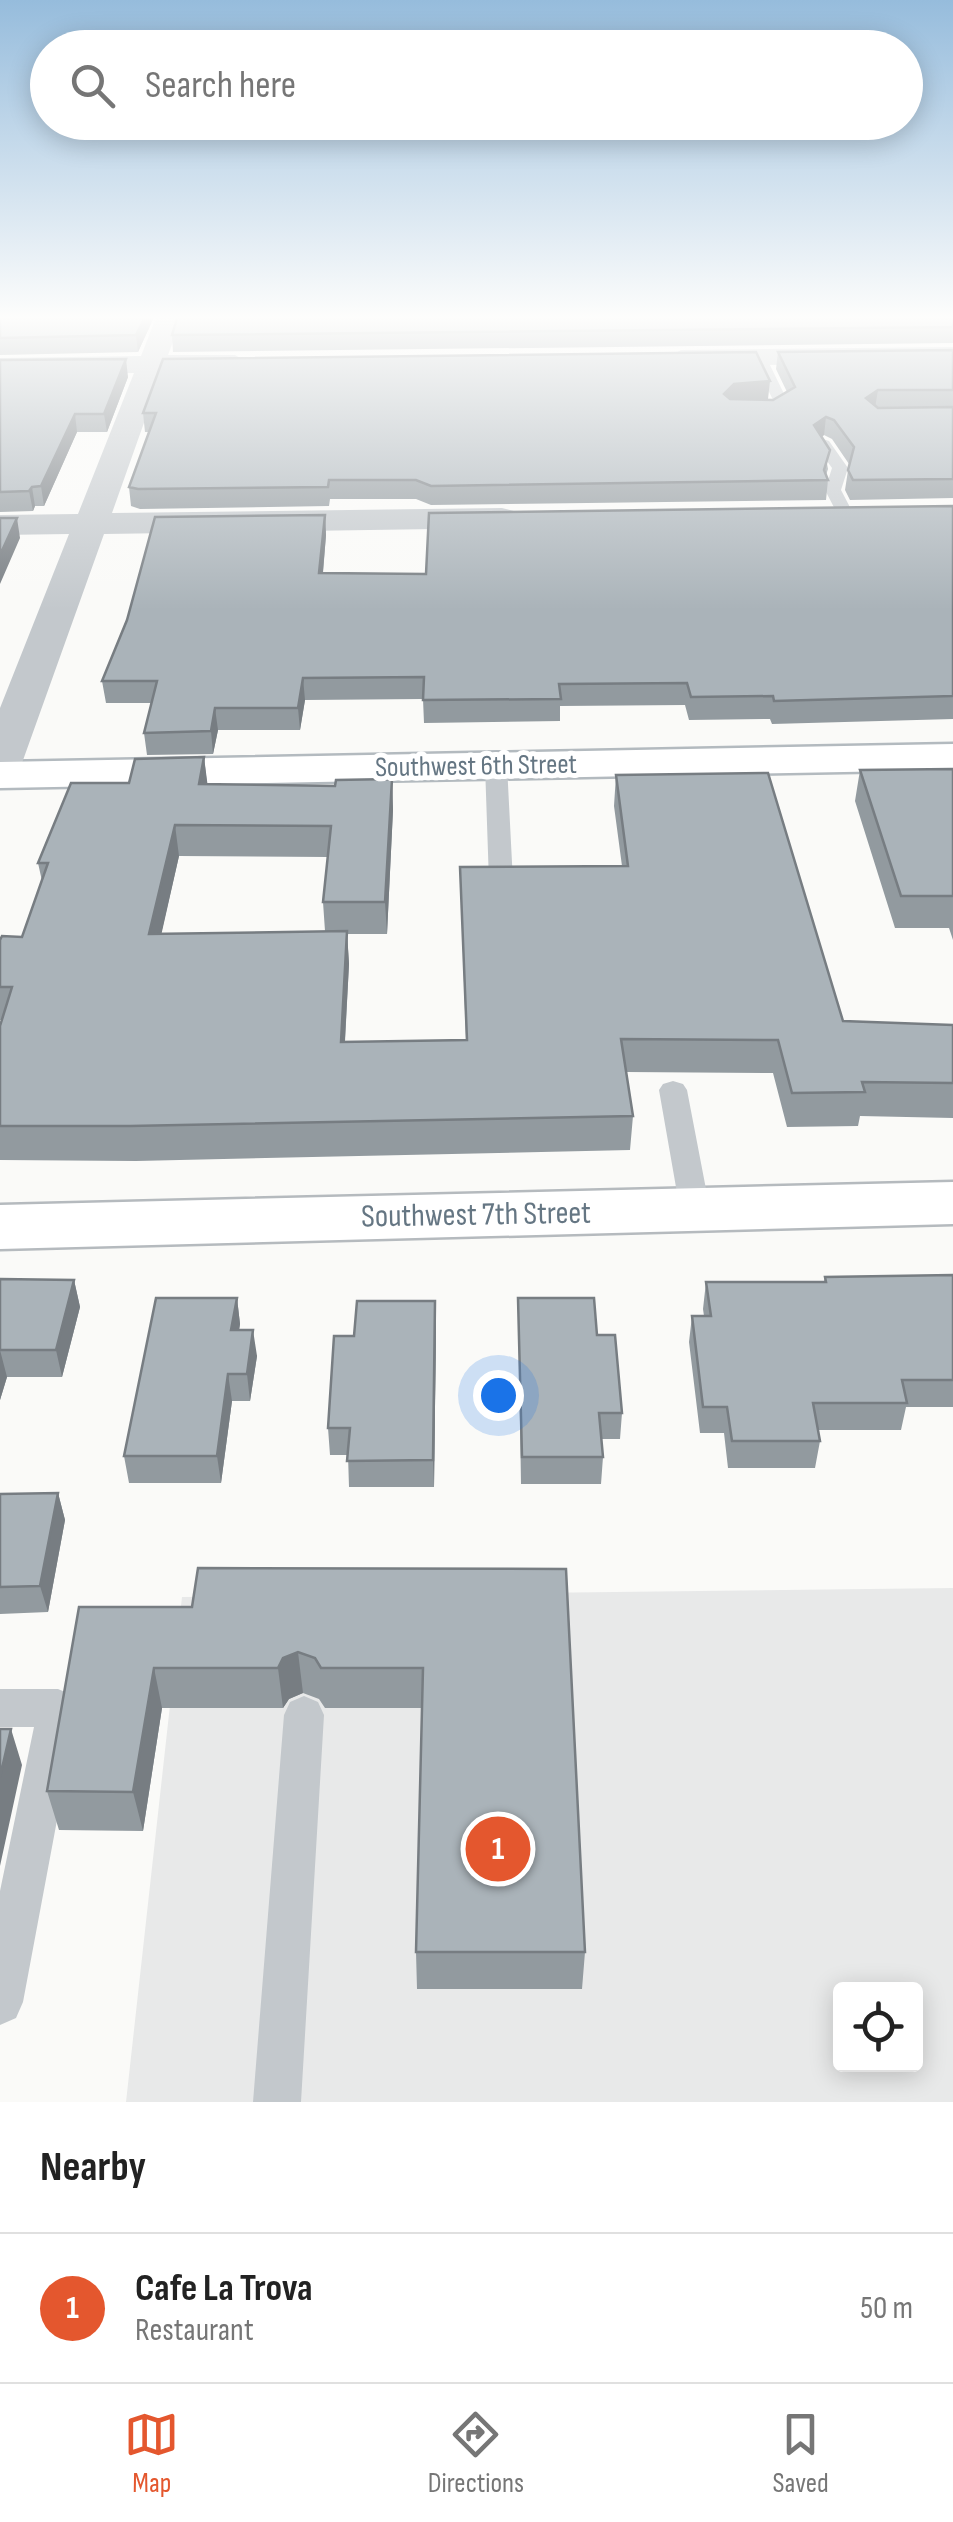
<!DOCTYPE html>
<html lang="en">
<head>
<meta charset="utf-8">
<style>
  body { margin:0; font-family:"Sofia Sans Condensed",sans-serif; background:#f6f6f6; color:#222 }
  .controls { position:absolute; right:30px; bottom:30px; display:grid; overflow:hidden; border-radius:10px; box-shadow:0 5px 25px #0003 }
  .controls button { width:90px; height:90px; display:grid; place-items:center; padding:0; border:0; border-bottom:2px solid #e0e0e0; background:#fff; color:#222; font:50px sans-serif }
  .you { position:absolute; left:498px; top:1395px; width:35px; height:35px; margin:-25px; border:8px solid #fff; border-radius:50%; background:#1a73e8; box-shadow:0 0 0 15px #1a73e833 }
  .badge { display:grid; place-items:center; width:65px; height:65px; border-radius:50%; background:#e4572e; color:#fff; font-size:32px; font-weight:700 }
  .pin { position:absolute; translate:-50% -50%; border:5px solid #fff; box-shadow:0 2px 10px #0006 }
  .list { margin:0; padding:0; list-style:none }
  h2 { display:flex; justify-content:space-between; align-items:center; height:130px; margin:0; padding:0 40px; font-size:42px }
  h2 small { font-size:32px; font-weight:400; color:#767676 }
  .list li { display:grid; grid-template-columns:65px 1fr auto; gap:30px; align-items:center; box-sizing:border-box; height:150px; padding:0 40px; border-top:2px solid #e0e0e0 }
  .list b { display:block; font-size:38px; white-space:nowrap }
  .list p { margin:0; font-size:32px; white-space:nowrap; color:#767676 }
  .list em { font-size:32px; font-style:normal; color:#767676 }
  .icon { flex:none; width:55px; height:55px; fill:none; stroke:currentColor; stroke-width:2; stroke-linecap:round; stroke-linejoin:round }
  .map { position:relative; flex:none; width:953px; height:2102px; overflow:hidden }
  .search { position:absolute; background:#fff; box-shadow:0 5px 25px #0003; left:30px; right:30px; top:30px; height:110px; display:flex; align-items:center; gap:25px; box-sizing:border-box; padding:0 35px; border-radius:55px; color:#767676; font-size:38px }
  .sheet { height:280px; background:#fff }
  nav { display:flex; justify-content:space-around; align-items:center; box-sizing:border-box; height:140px; border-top:2px solid #e0e0e0; background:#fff; font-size:28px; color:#767676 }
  nav a { display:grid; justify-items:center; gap:5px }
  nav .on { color:#e4572e }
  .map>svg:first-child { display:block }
  .built { fill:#e8e9e9; fill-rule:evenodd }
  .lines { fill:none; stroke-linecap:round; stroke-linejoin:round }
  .secondary-casing { stroke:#b3babf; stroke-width:5 }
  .primary-casing { stroke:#b5babe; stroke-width:5 }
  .lane { fill:#c3c8cc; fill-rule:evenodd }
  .street { fill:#c3c8cc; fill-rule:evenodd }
  .secondary { fill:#fff; fill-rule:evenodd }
  .primary { fill:#fff; fill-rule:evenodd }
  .wall { fill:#929a9f; fill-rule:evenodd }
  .shaded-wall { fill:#777d82 }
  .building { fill:#aab3b9; stroke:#777d82; stroke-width:2.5 }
  .labels { text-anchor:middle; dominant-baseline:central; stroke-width:10; stroke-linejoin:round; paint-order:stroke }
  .far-street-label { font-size:28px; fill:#657683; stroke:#fff }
  .street-label { font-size:32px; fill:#657683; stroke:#fff }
</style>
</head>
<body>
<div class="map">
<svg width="953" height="2102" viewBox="0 0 953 2102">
  <rect width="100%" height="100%" fill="#fafaf8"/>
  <path class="built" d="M 953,1588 L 953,2102 L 126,2102 L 182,1597 ZM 840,1990 L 916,1990 L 916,2064 L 840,2064 Z"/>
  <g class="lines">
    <g class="secondary-casing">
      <path id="secondary" d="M 953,744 L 953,770 L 0,788 L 0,762 Z"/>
    </g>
    <g class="primary-casing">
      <path id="primary" d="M 953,1182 L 953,1224 L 0,1249 L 0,1205 Z"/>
    </g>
    <path class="lane" d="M 759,353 L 766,357 L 789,404 L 771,414 L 751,410 L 774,402 L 752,357 Z
      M 823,439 L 829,441 L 848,468 L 841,490 L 853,513 L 851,517 L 839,517 L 825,490 L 832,468 L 815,444 Z
      M 496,758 L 507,765 L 513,882 L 501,889 L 489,882 L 485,765 Z
      M 673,1081 L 683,1084 L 687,1090 L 710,1210 L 706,1218 L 695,1221 L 684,1218 L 680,1210 L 659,1090 L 663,1084 Z
      M 0,1689 L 58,1689 L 72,1695 L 78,1708 L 23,2002 L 16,2018 L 0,2025 L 0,1891 L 34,1727 L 0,1727 Z
      M 304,1696 L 318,1702 L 324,1715 L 301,2102 L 253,2102 L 284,1715 L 290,1702 Z"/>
    <path class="street" d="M 157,315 L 183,315 L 168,355 L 235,355 L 249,363 L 235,371 L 162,372 L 112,513 L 502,508 L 514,511 L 519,518 L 514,525 L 502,528 L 104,534 L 22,763 L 15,772 L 0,776 L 0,708 L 69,534 L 0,535 L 0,515 L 78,514 L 134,373 L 0,374 L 0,358 L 141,356 Z
      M 953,347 L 953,363 L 681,366 L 667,358 L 681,350 Z"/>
    <use href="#secondary" class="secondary"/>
    <use href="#primary" class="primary"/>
  </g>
  <path class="wall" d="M 0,315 L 155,315 L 138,352 L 0,355 Z
    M 953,315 L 953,343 L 173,352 L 172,335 Z
    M 953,350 L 953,498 L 850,500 L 845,490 L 849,464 L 832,439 L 824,435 L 822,437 L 828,469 L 826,475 L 828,480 L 826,500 L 431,505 L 416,499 L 330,499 L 329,506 L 140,509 L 131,506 L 129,487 L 149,432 L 145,432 L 143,413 L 773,400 L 787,392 L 776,369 L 778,352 Z
    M 0,360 L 128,377 L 107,432 L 77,432 L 44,506 L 35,506 L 33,511 L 0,512 Z
    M 953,506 L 953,719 L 772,724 L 770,719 L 689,720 L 685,705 L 560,706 L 560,721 L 424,723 L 423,699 L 305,700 L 300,730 L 218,730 L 213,754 L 147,755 L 144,733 L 151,703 L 106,703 L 102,681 L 325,515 L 326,535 L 323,573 L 426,574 Z
    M 204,757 L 207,784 L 335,786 L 392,779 L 393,810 L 387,934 L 347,934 L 349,964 L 345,1042 L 466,1040 L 460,867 L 622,866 L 614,806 L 616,775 L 843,1021 L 953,1025 L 953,1118 L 860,1116 L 858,1126 L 787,1127 L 773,1073 L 626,1072 L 633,1116 L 630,1150 L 136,1161 L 0,1160 L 0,1026 L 2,1020 L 0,1020 L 0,940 L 22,937 L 42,881 L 38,863 L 129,783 ZM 179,856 L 328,857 L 323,902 L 325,931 L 161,934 Z
    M 953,769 L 953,940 L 949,928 L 895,928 L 855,801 L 860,770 Z
    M 953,1275 L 953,1407 L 906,1407 L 901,1430 L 818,1430 L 820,1441 L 815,1468 L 728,1468 L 724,1433 L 700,1433 L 689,1342 L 692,1316 L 704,1316 L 703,1309 L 706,1282 L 824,1282 L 825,1277 Z
    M 0,1279 L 74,1280 L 80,1307 L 62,1377 L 7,1377 L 0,1400 Z
    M 237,1298 L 240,1324 L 239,1330 L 257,1356 L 250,1401 L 232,1401 L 221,1483 L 129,1483 L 124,1456 Z
    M 518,1298 L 597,1335 L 622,1413 L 620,1439 L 601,1439 L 603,1457 L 601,1484 L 521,1484 Z
    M 436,1327 L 434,1487 L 349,1487 L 348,1455 L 330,1455 L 328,1428 L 354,1336 Z
    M 58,1493 L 65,1520 L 48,1612 L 0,1614 L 0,1494 Z
    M 566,1569 L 585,1952 L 582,1989 L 417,1989 L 416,1952 L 422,1708 L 325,1708 L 319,1699 L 303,1693 L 289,1699 L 283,1708 L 162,1708 L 143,1831 L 59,1830 L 47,1791 L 192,1607 Z"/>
  <path class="shaded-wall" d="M 146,315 L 155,315 L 138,352 L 136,335 Z
    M 126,359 L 128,377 L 107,432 L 104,414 Z
    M 770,381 L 768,399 L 733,402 L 724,394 L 734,384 Z
    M 878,390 L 875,408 L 866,398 Z
    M 75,414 L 77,432 L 44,506 L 41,486 Z
    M 826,417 L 824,435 L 811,443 L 814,425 Z
    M 32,487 L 35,506 L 33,511 L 29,491 Z
    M 325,515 L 326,535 L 321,594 L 319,573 Z
    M 17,518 L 20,538 L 0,584 L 0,555 Z
    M 303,678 L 305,700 L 300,730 L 298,708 Z
    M 215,708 L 218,730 L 213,754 L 211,731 Z
    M 204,757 L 208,788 L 199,784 Z
    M 392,779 L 393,810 L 387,934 L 385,902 Z
    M 175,825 L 179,856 L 154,967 L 149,934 Z
    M 347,931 L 349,964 L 343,1075 L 341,1042 Z
    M 74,1280 L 80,1307 L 62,1377 L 56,1350 Z
    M 237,1298 L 240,1324 L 235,1356 L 231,1330 Z
    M 435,1301 L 436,1327 L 434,1487 L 433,1460 Z
    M 253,1330 L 257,1356 L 250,1401 L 247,1374 Z
    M 0,1350 L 7,1377 L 0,1400 Z
    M 228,1374 L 232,1401 L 221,1483 L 217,1456 Z
    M 58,1493 L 65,1520 L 48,1612 L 40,1586 Z
    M 298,1652 L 303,1693 L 289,1699 L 283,1708 L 278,1668 L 283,1658 Z
    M 154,1668 L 162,1708 L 143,1831 L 133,1792 Z
    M 11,1729 L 22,1765 L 0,1866 L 0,1777 Z"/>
  <path class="building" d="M 0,315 L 146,315 L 136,335 L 0,338 Z
    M 178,315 L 953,315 L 953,327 L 172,335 Z
    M 953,350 L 953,390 L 878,390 L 866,398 L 878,408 L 953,407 L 953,479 L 853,480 L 848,470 L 854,447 L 834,420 L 826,417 L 814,425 L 830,450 L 824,470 L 828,480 L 431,486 L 416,480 L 329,480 L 328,487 L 138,489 L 129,487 L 156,413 L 143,413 L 163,359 L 756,352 L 770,381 L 734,384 L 724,394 L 730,399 L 773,400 L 795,387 L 778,352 Z
    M 126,359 L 104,414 L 75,414 L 41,486 L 32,487 L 29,491 L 0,492 L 0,360 Z
    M 953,506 L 953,696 L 774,701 L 773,696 L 691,697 L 687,683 L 559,684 L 561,699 L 423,700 L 424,677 L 303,678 L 298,708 L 215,708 L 211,731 L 144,733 L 157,681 L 102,681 L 127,620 L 155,517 L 325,515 L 319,573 L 426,574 L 429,513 Z
    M 0,518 L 17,518 L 0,555 Z
    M 204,757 L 199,784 L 335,786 L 336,780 L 392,779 L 385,902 L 323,902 L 331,826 L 175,825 L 149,934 L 347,931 L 341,1042 L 467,1040 L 460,867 L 628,866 L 616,775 L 768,773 L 843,1021 L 953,1025 L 953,1083 L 862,1082 L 865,1092 L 792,1093 L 778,1040 L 621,1039 L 633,1116 L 130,1126 L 0,1126 L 0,1026 L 12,987 L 0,987 L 0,940 L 2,936 L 22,937 L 48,863 L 38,863 L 71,783 L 129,783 L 135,759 Z
    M 953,769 L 953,896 L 901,896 L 860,770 Z
    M 953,1275 L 953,1380 L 902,1380 L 907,1403 L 813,1403 L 820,1441 L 732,1441 L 727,1407 L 703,1407 L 692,1316 L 711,1316 L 706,1282 L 826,1282 L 825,1277 Z
    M 0,1279 L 74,1280 L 56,1350 L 0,1350 Z
    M 156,1298 L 237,1298 L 231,1330 L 253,1330 L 247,1374 L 228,1374 L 217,1456 L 124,1456 Z
    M 518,1298 L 594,1298 L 597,1335 L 615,1335 L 622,1413 L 599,1413 L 603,1457 L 522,1457 Z
    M 357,1301 L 435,1301 L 433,1460 L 347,1461 L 350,1428 L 328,1428 L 334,1336 L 354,1336 Z
    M 58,1493 L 40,1586 L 0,1587 L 0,1494 Z
    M 198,1568 L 566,1569 L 585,1952 L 416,1952 L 423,1668 L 321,1668 L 315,1658 L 298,1652 L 283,1658 L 278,1668 L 154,1668 L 133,1792 L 47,1791 L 79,1607 L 192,1607 Z
    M 0,1729 L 11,1729 L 0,1777 Z"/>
  <linearGradient id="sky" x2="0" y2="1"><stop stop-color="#96bcdc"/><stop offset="0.52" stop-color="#fdfdfc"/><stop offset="1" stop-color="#fdfdfc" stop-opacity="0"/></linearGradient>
  <rect width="953" height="610" fill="url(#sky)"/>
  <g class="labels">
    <g class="far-street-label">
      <text transform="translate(476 766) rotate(-1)">Southwest 6th Street</text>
    </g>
    <g class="street-label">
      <text transform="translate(476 1215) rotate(-1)">Southwest 7th Street</text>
    </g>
  </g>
</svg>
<div class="controls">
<button><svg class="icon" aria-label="locate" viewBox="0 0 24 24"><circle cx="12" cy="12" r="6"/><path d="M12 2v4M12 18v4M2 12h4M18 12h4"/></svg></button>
</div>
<div class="you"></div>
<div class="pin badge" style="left:498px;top:1849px">1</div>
<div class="search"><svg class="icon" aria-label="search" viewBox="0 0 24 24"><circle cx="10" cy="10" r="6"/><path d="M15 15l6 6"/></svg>Search here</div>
</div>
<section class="sheet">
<h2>Nearby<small></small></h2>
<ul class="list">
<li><span class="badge">1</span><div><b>Cafe La Trova</b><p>Restaurant</p></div><em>50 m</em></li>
</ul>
</section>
<nav>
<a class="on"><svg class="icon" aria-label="map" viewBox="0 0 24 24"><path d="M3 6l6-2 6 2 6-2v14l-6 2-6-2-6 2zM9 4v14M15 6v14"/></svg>Map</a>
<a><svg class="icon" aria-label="directions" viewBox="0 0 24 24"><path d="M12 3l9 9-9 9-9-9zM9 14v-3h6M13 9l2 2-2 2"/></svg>Directions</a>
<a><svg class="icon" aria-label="saved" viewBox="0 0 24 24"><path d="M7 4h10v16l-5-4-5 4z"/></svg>Saved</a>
</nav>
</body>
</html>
